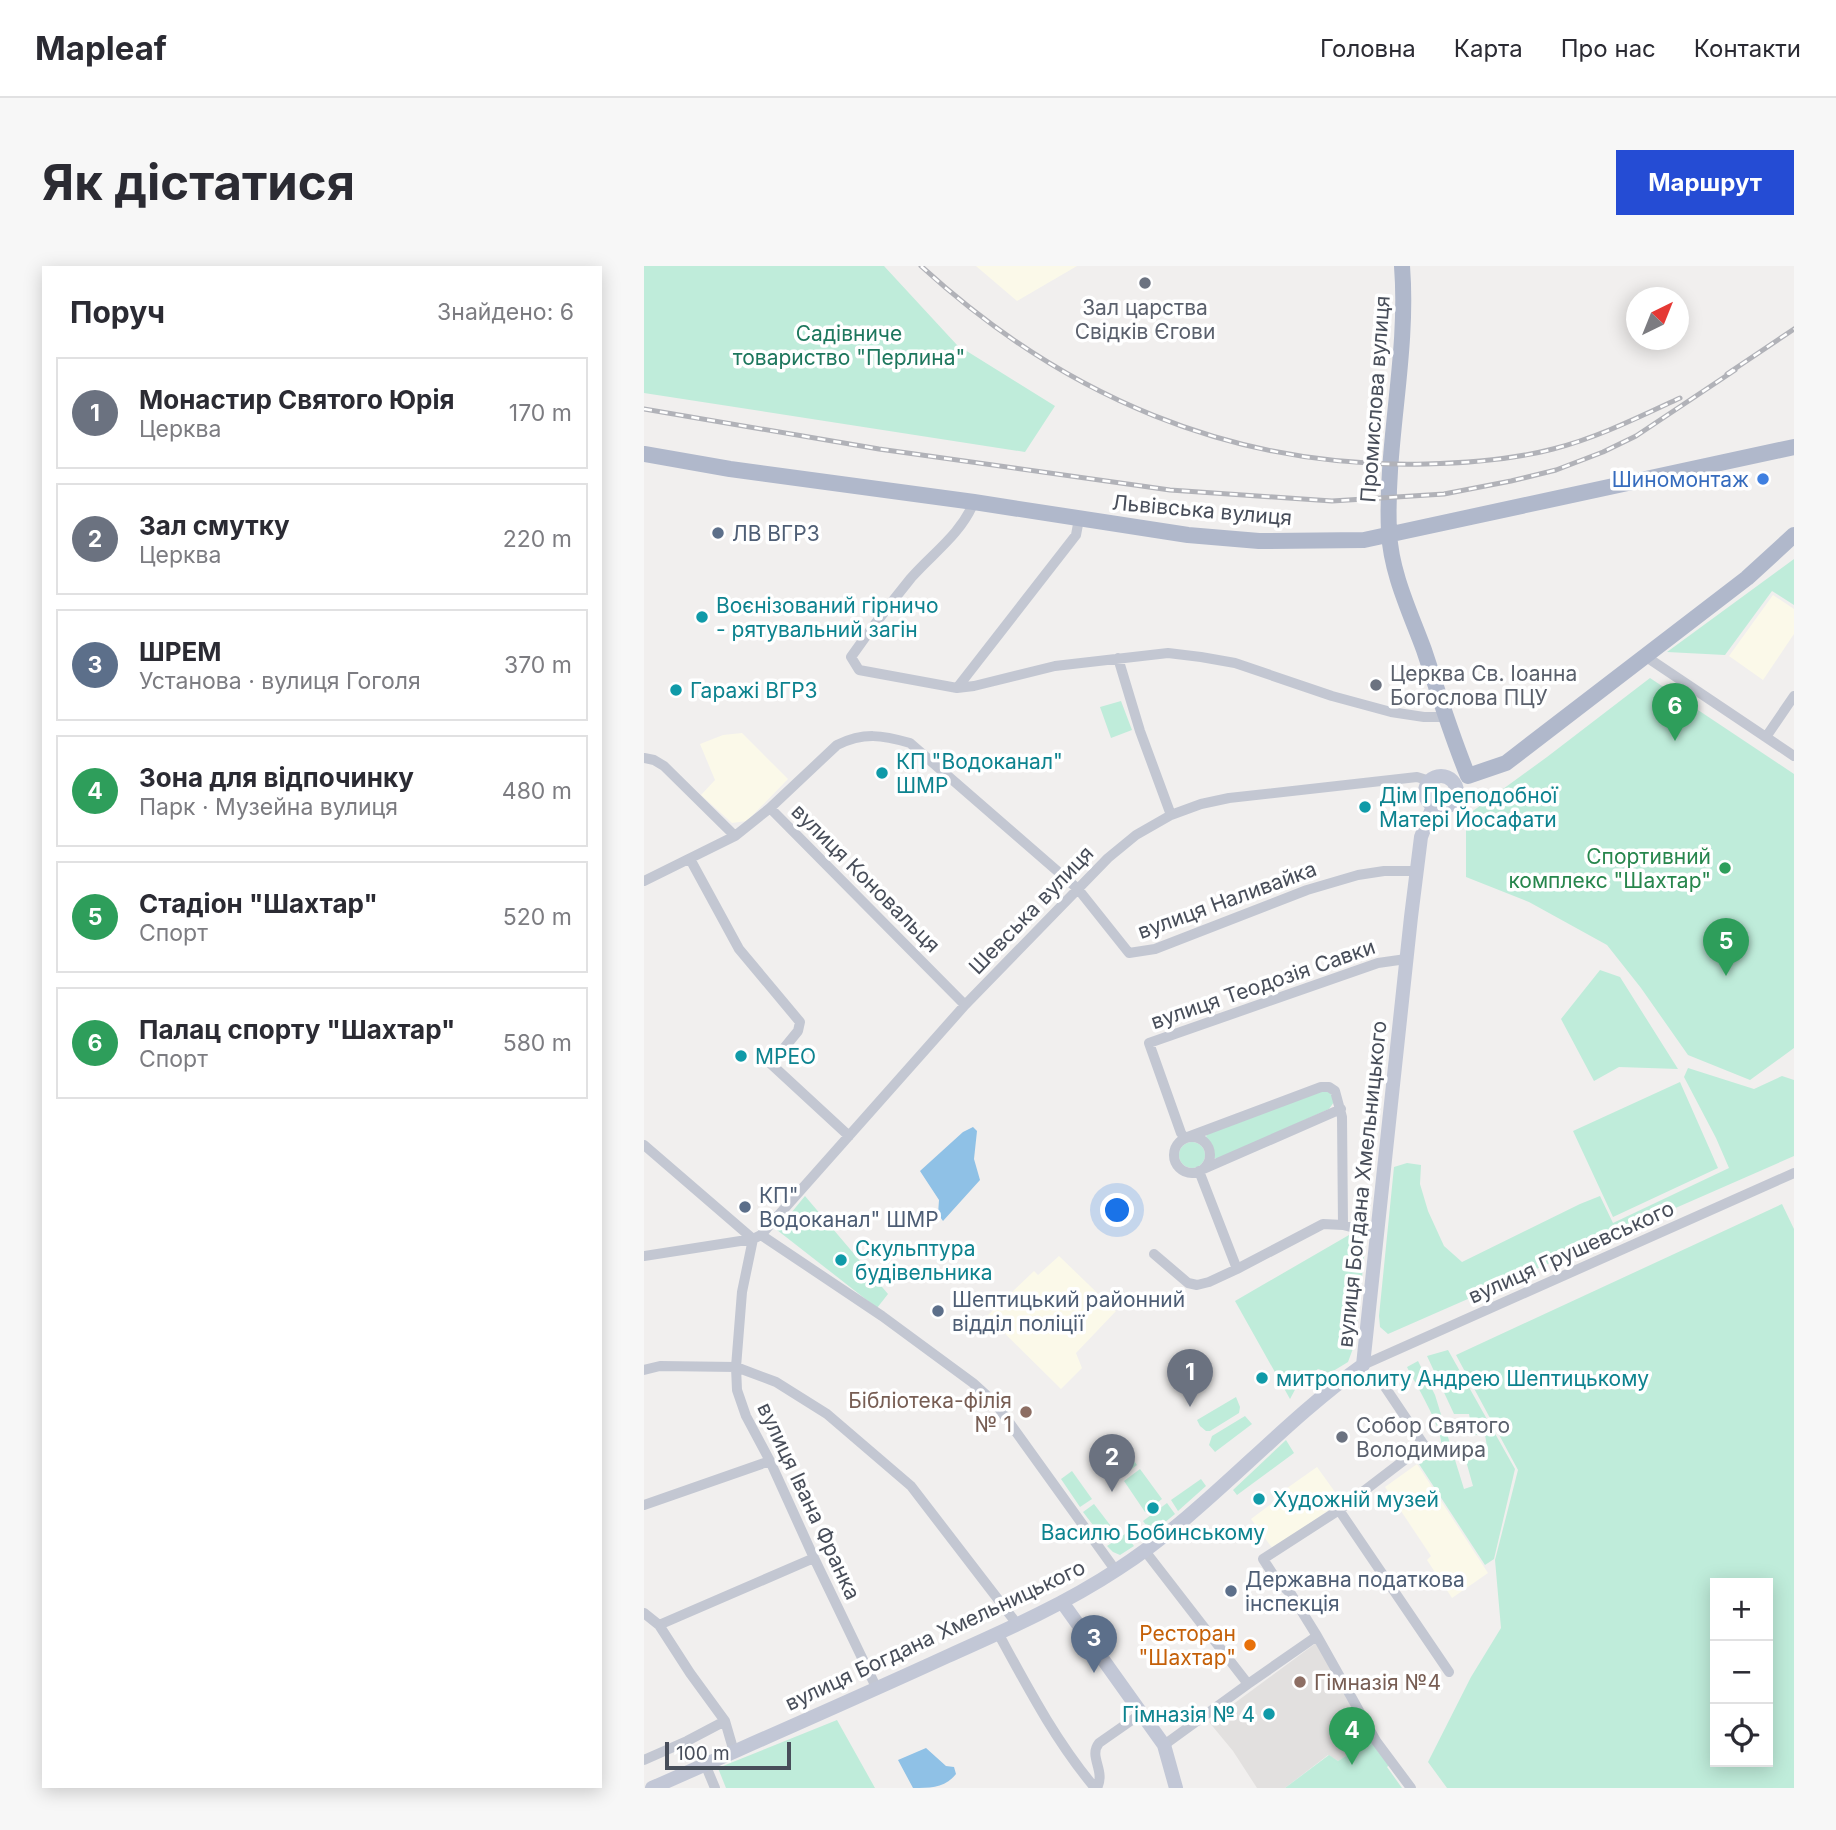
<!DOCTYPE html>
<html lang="uk">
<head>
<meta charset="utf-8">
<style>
  body { margin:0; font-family:Inter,sans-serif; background:#f7f7f7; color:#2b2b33 }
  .controls { position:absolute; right:21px; bottom:21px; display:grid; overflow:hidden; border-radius:0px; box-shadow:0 4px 18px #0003 }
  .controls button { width:63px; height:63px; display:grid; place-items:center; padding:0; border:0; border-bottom:2px solid #e1e1e2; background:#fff; color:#2b2b33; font:35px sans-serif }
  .compass { position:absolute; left:982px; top:21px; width:63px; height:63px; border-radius:50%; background:#fff; box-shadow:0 4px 18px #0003; rotate:43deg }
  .scale { position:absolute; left:21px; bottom:18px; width:126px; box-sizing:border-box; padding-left:7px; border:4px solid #484e5a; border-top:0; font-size:19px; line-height:24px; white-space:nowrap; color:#484e5a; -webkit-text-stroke:5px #fff; paint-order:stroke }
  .you { position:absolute; left:474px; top:945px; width:24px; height:24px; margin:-18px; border:5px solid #fff; border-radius:50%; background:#1a73e8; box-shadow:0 0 0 10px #1a73e833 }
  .badge { display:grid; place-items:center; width:46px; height:46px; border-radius:50%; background:#254cd4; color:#fff; font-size:23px; font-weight:700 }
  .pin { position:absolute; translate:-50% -58px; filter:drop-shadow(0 2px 4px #0008) }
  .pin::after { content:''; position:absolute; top:37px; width:24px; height:21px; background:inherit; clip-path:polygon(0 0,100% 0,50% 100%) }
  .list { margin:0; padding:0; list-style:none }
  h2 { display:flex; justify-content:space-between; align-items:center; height:91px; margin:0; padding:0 28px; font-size:30px }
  h2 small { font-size:23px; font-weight:400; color:#7c7c81 }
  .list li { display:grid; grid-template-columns:46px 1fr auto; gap:21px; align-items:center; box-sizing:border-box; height:112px; margin:0 14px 14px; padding:0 14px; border:2px solid #e1e1e2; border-radius:0px }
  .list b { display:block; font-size:26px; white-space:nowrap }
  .list p { margin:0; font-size:23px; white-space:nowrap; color:#7c7c81 }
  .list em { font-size:23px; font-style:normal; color:#7c7c81 }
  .icon { flex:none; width:38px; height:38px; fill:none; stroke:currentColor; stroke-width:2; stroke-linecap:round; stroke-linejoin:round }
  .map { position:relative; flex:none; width:1150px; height:1522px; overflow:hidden; border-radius:0px }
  header { display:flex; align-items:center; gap:42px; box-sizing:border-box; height:98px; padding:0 35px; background:#fff; border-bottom:2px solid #e1e1e2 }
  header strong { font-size:33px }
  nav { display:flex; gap:38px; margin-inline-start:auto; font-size:24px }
  .intro { display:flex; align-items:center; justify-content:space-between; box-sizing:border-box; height:168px; padding:0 42px }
  h1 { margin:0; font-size:49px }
  .button { padding:18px 32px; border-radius:0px; background:#254cd4; color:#fff; font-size:24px; font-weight:700 }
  main { display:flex; gap:42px; padding:0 42px }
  aside { flex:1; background:#fff; border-radius:0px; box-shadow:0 4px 18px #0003 }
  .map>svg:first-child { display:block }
  .commercial { fill:#fbf9e9 }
  .education { fill:#e2e0df }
  .green { fill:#bfecda; fill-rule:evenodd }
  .water { fill:#8fc1e6 }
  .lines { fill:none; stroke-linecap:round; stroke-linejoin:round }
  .minor { stroke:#c3c7d2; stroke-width:10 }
  .secondary { stroke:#c2c7d6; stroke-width:14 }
  .primary { stroke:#b0b8cb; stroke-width:16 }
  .rail-casing { stroke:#b1b2b8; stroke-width:5 }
  .rail { stroke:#fff; stroke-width:2.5; stroke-dasharray:8; stroke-linecap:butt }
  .worship-dot { fill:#6b7280; stroke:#fff; stroke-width:2.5 }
  .shop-dot { fill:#3f7fe0; stroke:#fff; stroke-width:2.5 }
  .service-dot { fill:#5c6f8a; stroke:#fff; stroke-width:2.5 }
  .culture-dot { fill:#0f9aa8; stroke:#fff; stroke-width:2.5 }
  .leisure-dot { fill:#2e9e5b; stroke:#fff; stroke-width:2.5 }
  .education-dot { fill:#8d6e63; stroke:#fff; stroke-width:2.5 }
  .food-dot { fill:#e8710a; stroke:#fff; stroke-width:2.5 }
  .labels { text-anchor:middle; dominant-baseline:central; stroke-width:7; stroke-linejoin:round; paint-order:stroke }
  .worship-label { font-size:21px; fill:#5b616d; stroke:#fff; text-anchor:start }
  .park-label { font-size:21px; fill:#1d775d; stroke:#fff }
  .street-label { font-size:21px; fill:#484e5a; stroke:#fff }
  .shop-label { font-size:21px; fill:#366cbe; stroke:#fff; text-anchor:end }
  .service-label { font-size:21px; fill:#4e5e75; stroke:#fff; text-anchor:start }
  .culture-label { font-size:21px; fill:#0d838f; stroke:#fff; text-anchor:start }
  .leisure-label { font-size:21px; fill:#27864d; stroke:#fff; text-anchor:end }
  .education-label { font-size:21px; fill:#785e54; stroke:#fff; text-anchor:end }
  .food-label { font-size:21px; fill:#c56008; stroke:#fff; text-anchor:end }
</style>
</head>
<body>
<header>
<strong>Mapleaf</strong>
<nav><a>Головна</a><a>Карта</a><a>Про нас</a><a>Контакти</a></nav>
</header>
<div class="intro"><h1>Як дістатися</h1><a class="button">Маршрут</a></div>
<main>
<aside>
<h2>Поруч<small>Знайдено: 6</small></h2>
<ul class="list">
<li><span class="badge" style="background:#6b7280">1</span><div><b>Монастир Святого Юрія</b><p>Церква</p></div><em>170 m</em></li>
<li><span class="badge" style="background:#6b7280">2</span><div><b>Зал смутку</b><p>Церква</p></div><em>220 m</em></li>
<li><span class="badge" style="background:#5c6f8a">3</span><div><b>ШРЕМ</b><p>Установа · вулиця Гоголя</p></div><em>370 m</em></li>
<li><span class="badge" style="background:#2e9e5b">4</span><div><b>Зона для відпочинку</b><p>Парк · Музейна вулиця</p></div><em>480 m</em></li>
<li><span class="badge" style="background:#2e9e5b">5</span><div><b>Стадіон &quot;Шахтар&quot;</b><p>Спорт</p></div><em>520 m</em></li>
<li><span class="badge" style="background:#2e9e5b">6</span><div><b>Палац спорту &quot;Шахтар&quot;</b><p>Спорт</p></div><em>580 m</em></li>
</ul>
</aside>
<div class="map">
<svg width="1150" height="1522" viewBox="0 0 1150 1522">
  <rect width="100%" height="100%" fill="#f1efee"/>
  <path class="commercial" d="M 332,0 L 433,0 L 373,35 Z
    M 1129,329 L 1150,343 L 1150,368 L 1119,414 L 1085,390 Z
    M 98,467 L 144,513 L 103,555 L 88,557 L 57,529 L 71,514 L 56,478 L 79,469 Z
    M 415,990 L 472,1045 L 432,1087 L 438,1102 L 417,1123 L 343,1050 L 390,1005 L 394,1009 Z
    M 773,1198 L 844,1307 L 808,1332 L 783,1294 L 787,1290 L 741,1221 Z
    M 673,1201 L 691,1226 L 687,1230 L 692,1239 L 629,1283 L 607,1253 L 631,1235 L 629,1232 Z"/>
  <path class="education" d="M 672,1377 L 727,1474 L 694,1495 L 684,1489 L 641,1522 L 613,1522 L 589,1485 L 565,1456 Z"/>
  <path class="green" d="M 0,0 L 240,0 L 313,79 L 411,140 L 381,186 L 0,127 Z
    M 1150,293 L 1150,339 L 1128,325 L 1081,389 L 1023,386 Z
    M 1006,412 L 1150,508 L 1150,782 L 1106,814 L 1044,789 L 997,722 L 963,679 L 885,636 L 822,611 L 822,550 L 903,491 Z
    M 477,435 L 488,464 L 467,472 L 456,441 Z
    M 956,704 L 976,711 L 1034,803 L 975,801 L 950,815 L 917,753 Z
    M 1044,802 L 1110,823 L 1138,810 L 1150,814 L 1150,890 L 744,1068 L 736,1061 L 735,1050 L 750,901 L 763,897 L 777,899 L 776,918 L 784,945 L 800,980 L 818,996 L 936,938 L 956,930 L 969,957 L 1085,902 L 1072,872 L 1040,811 Z
    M 1036,816 L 1074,902 L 969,951 L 929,865 Z
    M 677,824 L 685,826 L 689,831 L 690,836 L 685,843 L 574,893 L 570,892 L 562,872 L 563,867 Z
    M535 889a13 13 0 1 1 26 0a13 13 0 1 1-26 0Z
    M 161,930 L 244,1028 L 233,1042 L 133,964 Z
    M 1138,938 L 1150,963 L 1150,1522 L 803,1522 L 784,1496 L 827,1411 L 857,1362 L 851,1294 L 874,1204 L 812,1089 ZM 1071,1317 L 1124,1317 L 1124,1496 L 1071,1496 Z
    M 705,969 L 722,973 L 711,1077 L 704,1096 L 686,1107 L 674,1103 L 653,1120 L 646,1133 L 591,1035 Z
    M 804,1084 L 871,1203 L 850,1293 L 841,1299 L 775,1198 L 797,1184 C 802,1167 772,1119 763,1101 L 774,1095 L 791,1129 L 820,1223 L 829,1220 L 822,1195 L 844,1186 L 841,1169 L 829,1169 L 825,1148 L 810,1148 L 783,1090 Z
    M 592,1131 L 596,1141 L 595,1147 L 566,1165 L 562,1165 L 556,1160 L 553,1154 Z
    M 601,1150 L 608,1158 L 571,1186 L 565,1179 L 568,1170 Z
    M 473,1172 L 493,1199 L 477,1211 L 457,1184 Z
    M 642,1174 L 650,1187 L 593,1229 L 589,1224 Z
    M 496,1203 L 518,1233 L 501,1246 L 480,1215 Z
    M 428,1205 L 448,1233 L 436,1241 L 417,1213 Z
    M 557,1213 L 562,1220 L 534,1245 L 527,1234 Z
    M 523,1237 L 531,1248 L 508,1267 L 499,1255 Z
    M 450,1238 L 473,1268 L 462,1276 L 439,1246 Z
    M 481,1268 L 490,1280 L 476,1289 L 469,1286 L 463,1280 Z
    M 193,1454 L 231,1522 L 82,1522 L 74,1502 Z
    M 727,1474 L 735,1487 L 748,1497 L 743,1501 L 758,1522 L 641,1522 L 685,1489 L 694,1495 Z"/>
  <path class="water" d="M 329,861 L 333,865 L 330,893 L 336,914 L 299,955 L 294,948 L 295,934 L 276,905 L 319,866 Z
    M 282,1482 L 302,1500 L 310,1501 L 312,1508 C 301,1522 287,1522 269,1522 L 254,1494 Z"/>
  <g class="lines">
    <path class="minor" d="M 330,236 C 317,268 289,287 267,312 C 246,338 226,364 207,391 L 215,404 L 313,422 L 330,420 L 411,400 L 524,387 L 557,391 L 591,397 L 688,430 L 747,446 L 780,451 L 803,451
      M 1001,390 L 1150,490
      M 474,392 L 496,465 L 527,549
      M 313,422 L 432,269 L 435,253
      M 1122,471 L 1150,430
      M 0,492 L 10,494 L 20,500 L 91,570
      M 126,542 L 321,739
      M 46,593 L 95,683 L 156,756 L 154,765 L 127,798 L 205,870
      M 0,615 L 91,570 L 126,542 L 193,479 C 220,466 238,469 266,477 L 434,623 L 485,687 L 511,683 L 663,624 L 714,609 L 740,605 L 773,605
      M530 889a18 18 0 1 1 36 0a18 18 0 1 1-36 0Z
      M 0,879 L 109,973
      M 699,959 L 698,851 L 691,825 L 685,821 L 677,821 L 541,872 L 537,867 L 505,777 L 734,697 L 762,693
      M 117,969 L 238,1050 L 329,1117 L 352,1138 L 472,1305
      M 109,973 L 98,1026 L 92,1101 L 93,1124 L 102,1150 L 126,1195 L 170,1292 L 233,1423
      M 510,988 L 544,1017 L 553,1019 L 565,1016 L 593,1003 L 679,958 L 699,959 L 734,968
      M 0,990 L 109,973 L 117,969 L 321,739 L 464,592 L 492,569 L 527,549 L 557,538 L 585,532 L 773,511 L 786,515
      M 593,1003 L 555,905 L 697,843
      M 719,1099 L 1150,907
      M 0,1104 L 16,1100 L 92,1101 L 132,1116 L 183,1148 L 267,1220 L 373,1358
      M 0,1239 L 126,1195
      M 695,1244 L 805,1406
      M 501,1285 L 604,1418 L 520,1479
      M 0,1347 L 15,1359 L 46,1407 L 81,1455 L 90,1486
      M 15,1359 L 170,1292
      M 354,1367 C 384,1422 411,1474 451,1522
      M 673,1370 L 732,1475 L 767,1522
      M 604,1418 L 673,1370 L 647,1328 L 632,1313 L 619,1293 L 695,1244 L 780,1179 L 739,1118
      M 0,1494 L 43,1475 L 81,1455
      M 61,1498 L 71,1522
      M 453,1522 C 462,1504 444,1491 455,1477 L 498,1447"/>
    <path class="secondary" d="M781 526a16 16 0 1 1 32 0a16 16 0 1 1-32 0Z
      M 418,1336 L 520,1479 L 532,1522
      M 8,1522 C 107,1478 206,1435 304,1390 C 362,1364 421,1338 474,1303 C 564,1245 632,1161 719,1099 L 767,651 L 777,571 L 789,540"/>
    <path class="primary" d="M 758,0 C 765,89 741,177 745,266 C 747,307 766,346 780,384 C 794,426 807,469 824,510 L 862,497 L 1103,312 L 1150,269
      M 0,188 L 86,203 L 330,236 L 544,269 L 615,275 L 720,274 L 1150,181"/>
    <g class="rail-casing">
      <path id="rail" d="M 277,0 C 419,130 588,203 782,198 C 824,197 867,194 909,183 C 953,172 995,151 1036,132
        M 1083,108 L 1150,63
        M 0,143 L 235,183 L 526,224 L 688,235 L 800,228 L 867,215 L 912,204 L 959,186 L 992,170 L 1091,104"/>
    </g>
    <use href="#rail" class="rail"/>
  </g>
  <g class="worship-dot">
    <circle cx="501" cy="17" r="7"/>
    <circle cx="732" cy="419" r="7"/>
    <circle cx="698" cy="1171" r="7"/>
  </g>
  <circle class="shop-dot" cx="1119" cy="213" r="7"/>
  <g class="service-dot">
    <circle cx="74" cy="267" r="7"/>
    <circle cx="101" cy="941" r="7"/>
    <circle cx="294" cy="1045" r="7"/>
    <circle cx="587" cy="1325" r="7"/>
  </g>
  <g class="culture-dot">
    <circle cx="58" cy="351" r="7"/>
    <circle cx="32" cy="424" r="7"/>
    <circle cx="238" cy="507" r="7"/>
    <circle cx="721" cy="541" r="7"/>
    <circle cx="97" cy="790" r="7"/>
    <circle cx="197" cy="994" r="7"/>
    <circle cx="618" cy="1112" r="7"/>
    <circle cx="615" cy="1233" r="7"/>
    <circle cx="509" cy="1242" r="7"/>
    <circle cx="625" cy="1448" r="7"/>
  </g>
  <circle class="leisure-dot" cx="1081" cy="602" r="7"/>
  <g class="education-dot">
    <circle cx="382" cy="1146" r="7"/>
    <circle cx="656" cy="1416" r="7"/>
  </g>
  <circle class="food-dot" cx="606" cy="1379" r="7"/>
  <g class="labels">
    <g class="worship-label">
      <text x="501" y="41" text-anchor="middle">Зал царства<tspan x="501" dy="24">Свідків Єгови</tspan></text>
      <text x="746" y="407">Церква Св. Іоанна<tspan x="746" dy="24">Богослова ПЦУ</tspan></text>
      <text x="712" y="1159">Собор Святого<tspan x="712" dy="24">Володимира</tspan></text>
    </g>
    <g class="park-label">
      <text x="205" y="67">Садівниче<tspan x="205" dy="24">товариство "Перлина"</tspan></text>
    </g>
    <g class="street-label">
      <text transform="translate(731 133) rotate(-86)">Промислова вулиця</text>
      <text transform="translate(558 244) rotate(5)">Львівська вулиця</text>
      <text transform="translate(222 612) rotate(45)">вулиця Коновальця</text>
      <text transform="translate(583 634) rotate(-20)">вулиця Наливайка</text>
      <text transform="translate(387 644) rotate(-46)">Шевська вулиця</text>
      <text transform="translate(619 718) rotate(-19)">вулиця Теодозія Савки</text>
      <text transform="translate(718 918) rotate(-84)">вулиця Богдана Хмельницького</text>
      <text transform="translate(927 986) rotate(-24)">вулиця Грушевського</text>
      <text transform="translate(165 1235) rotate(65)">вулиця Івана Франка</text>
      <text transform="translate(291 1369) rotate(-25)">вулиця Богдана Хмельницького</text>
    </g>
    <g class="shop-label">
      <text x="1105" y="213">Шиномонтаж</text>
    </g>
    <g class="service-label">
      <text x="88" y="267">ЛВ ВГРЗ</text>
      <text x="115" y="929">КП"<tspan x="115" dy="24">Водоканал" ШМР</tspan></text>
      <text x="308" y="1033">Шептицький районний<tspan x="308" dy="24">відділ поліції</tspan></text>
      <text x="601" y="1313">Державна податкова<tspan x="601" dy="24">інспекція</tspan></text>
    </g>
    <g class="culture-label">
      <text x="72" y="339">Воєнізований гірничо<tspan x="72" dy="24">- рятувальний загін</tspan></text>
      <text x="46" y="424">Гаражі ВГРЗ</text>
      <text x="252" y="495">КП "Водоканал"<tspan x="252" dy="24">ШМР</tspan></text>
      <text x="735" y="529">Дім Преподобної<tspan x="735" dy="24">Матері Йосафати</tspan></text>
      <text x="111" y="790">МРЕО</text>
      <text x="211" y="982">Скульптура<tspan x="211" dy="24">будівельника</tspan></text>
      <text x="632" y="1112">митрополиту Андрею Шептицькому</text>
      <text x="629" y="1233">Художній музей</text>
      <text x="509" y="1266" text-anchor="middle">Василю Бобинському</text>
      <text x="611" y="1448" text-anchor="end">Гімназія № 4</text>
    </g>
    <g class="leisure-label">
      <text x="1067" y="590">Спортивний<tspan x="1067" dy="24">комплекс "Шахтар"</tspan></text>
    </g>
    <g class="education-label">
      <text x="368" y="1134">Бiблiотека-фiлiя<tspan x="368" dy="24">№ 1</tspan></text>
      <text x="670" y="1416" text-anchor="start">Гімназія №4</text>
    </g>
    <g class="food-label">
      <text x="592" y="1367">Ресторан<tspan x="592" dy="24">"Шахтар"</tspan></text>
    </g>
  </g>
</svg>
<div class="controls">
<button>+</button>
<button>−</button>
<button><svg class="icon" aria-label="locate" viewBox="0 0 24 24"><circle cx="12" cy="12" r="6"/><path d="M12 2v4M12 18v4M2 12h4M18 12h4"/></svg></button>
</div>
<svg class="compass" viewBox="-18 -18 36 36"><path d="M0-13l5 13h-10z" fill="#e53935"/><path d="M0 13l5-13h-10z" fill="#7c7c81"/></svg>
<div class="scale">100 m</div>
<div class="you"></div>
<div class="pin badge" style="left:546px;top:1141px;background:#6b7280">1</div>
<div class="pin badge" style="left:468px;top:1226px;background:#6b7280">2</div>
<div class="pin badge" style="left:450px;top:1407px;background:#5c6f8a">3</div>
<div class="pin badge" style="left:708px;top:1499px;background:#2e9e5b">4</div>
<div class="pin badge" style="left:1082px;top:710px;background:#2e9e5b">5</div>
<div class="pin badge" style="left:1031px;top:475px;background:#2e9e5b">6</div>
</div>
</main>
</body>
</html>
